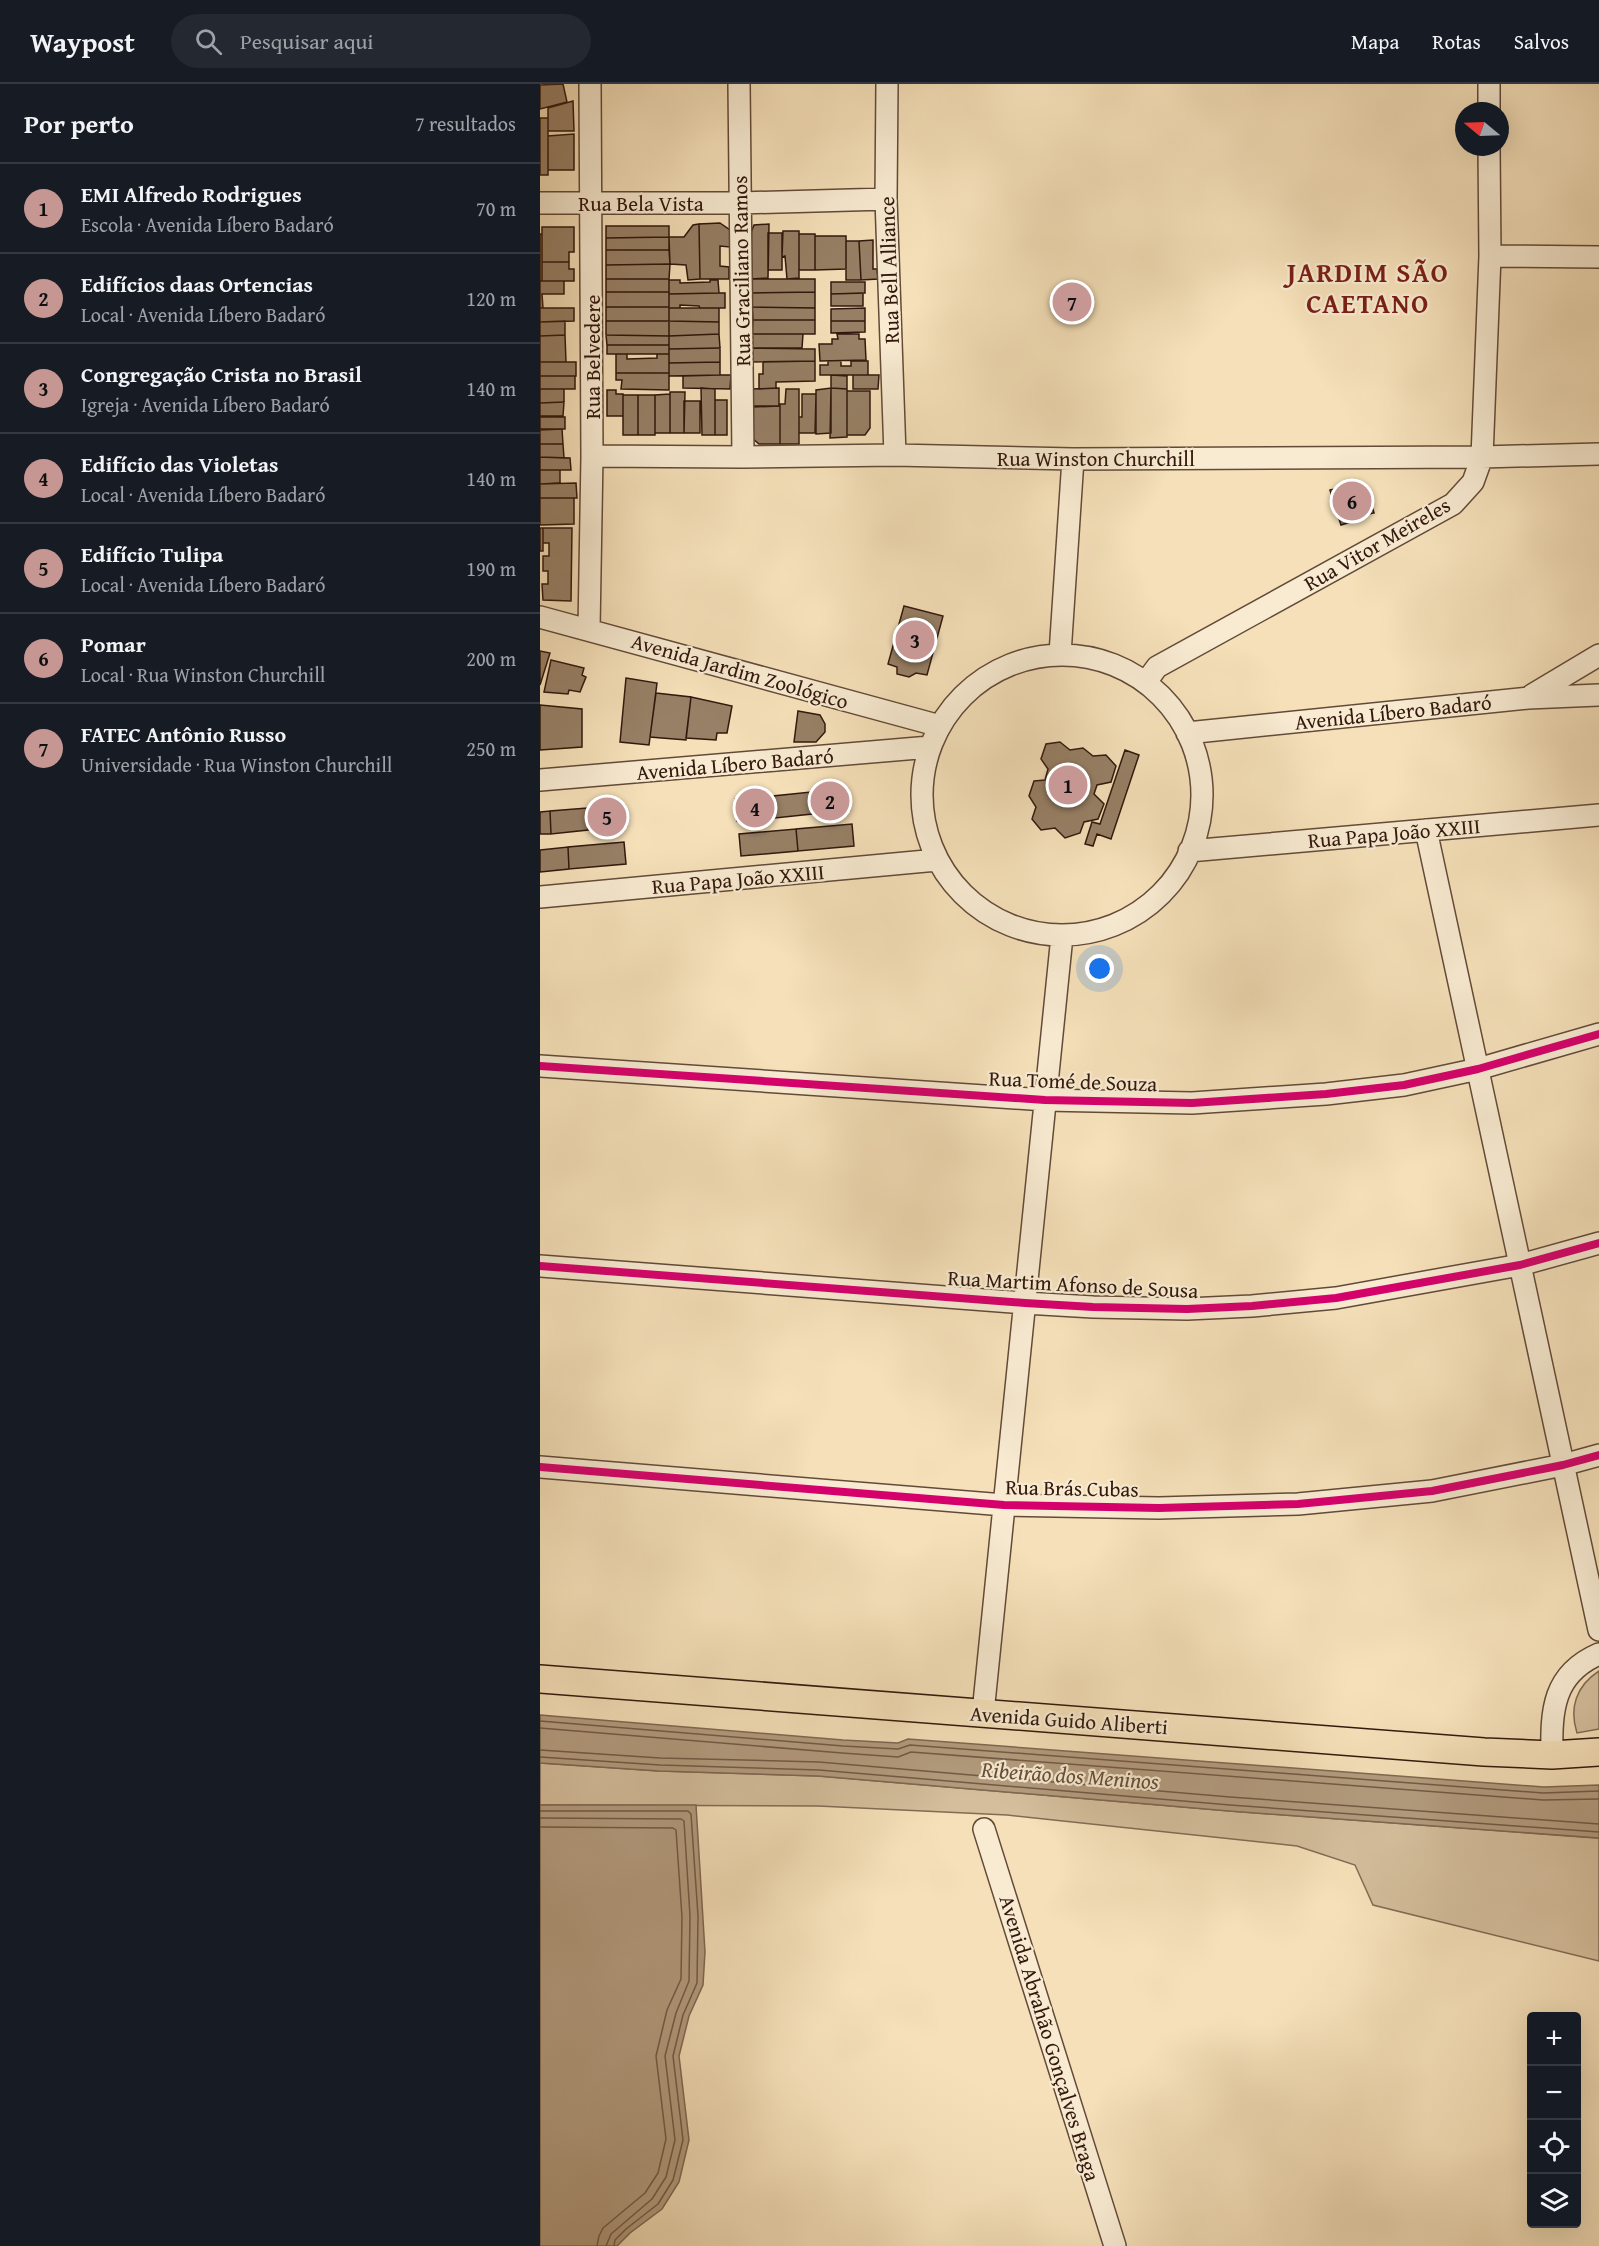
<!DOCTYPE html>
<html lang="pt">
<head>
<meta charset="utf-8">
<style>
  body { margin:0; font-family:"Gentium Book Plus",serif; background:#242831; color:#f1f3f6 }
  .controls { position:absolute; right:18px; bottom:18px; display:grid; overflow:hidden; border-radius:6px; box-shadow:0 6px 24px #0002 }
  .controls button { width:54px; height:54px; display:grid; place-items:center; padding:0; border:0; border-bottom:2px solid #363941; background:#171b24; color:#f1f3f6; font:30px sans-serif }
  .compass { position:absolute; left:915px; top:18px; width:54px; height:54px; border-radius:50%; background:#171b24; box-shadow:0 6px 24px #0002; rotate:289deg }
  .you { position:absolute; left:560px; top:885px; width:21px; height:21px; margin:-15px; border:4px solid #fff; border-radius:50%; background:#1a73e8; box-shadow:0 0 0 9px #1a73e833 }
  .badge { display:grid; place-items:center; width:39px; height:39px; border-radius:50%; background:#c59692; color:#111; font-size:20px; font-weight:700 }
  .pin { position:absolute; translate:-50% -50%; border:3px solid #fff; box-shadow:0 2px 6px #0006 }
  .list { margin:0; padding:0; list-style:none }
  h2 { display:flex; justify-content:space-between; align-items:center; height:78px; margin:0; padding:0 24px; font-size:26px }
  h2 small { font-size:20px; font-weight:400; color:#9ea1a6 }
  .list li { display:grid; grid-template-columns:39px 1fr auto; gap:18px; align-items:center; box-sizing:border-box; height:90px; padding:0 24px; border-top:2px solid #363941 }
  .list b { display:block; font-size:22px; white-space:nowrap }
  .list p { margin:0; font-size:20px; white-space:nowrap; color:#9ea1a6 }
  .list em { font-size:20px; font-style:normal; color:#9ea1a6 }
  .icon { flex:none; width:33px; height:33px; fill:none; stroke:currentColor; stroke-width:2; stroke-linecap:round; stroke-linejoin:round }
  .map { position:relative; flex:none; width:1059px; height:2162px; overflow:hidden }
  header { display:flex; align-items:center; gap:36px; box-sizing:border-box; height:84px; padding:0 30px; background:#171b24; border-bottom:2px solid #363941 }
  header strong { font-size:28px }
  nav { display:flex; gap:33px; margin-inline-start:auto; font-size:21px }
  .search { width:420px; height:54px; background:#242831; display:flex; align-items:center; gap:15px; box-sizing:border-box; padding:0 21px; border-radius:33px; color:#9ea1a6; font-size:22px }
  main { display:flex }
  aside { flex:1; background:#171b24 }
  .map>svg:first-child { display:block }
  .green { fill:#d4be9c; stroke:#836b54; stroke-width:1.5 }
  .water { fill:#b39c7f; stroke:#7f6751; stroke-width:1.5 }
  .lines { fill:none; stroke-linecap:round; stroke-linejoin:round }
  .shore { stroke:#725a46; stroke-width:1.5 }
  .building { fill:#978066; stroke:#32180d; stroke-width:1.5 }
  .minor-casing { stroke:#634a38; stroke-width:24 }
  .major-casing { stroke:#32180d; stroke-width:30 }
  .minor { stroke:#f8ebd2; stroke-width:21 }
  .major { stroke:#f5e0b9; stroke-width:27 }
  .cycleway-casing { stroke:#f8ebd2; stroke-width:11 }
  .cycleway { stroke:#d6006c; stroke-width:8 }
  .labels { text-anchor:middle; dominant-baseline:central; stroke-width:4.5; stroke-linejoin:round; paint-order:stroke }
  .street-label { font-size:21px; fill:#32180d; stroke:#f8ebd2 }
  .water-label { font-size:22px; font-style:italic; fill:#664d3b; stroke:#f8ebd2 }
  .district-label { font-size:27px; font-weight:bold; letter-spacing:1.5px; fill:#7a1f14; stroke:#f8ebd2 }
</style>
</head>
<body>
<header>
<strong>Waypost</strong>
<div class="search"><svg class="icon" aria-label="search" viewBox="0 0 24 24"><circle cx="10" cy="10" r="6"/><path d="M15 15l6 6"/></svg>Pesquisar aqui</div>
<nav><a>Mapa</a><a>Rotas</a><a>Salvos</a></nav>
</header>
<main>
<aside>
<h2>Por perto<small>7 resultados</small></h2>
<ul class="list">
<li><span class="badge">1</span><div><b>EMI Alfredo Rodrigues</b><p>Escola · Avenida Líbero Badaró</p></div><em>70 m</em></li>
<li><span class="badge">2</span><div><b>Edifícios daas Ortencias</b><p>Local · Avenida Líbero Badaró</p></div><em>120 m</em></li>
<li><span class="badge">3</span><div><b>Congregação Crista no Brasil</b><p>Igreja · Avenida Líbero Badaró</p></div><em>140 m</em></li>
<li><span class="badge">4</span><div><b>Edifício das Violetas</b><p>Local · Avenida Líbero Badaró</p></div><em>140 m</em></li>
<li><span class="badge">5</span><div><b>Edifício Tulipa</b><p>Local · Avenida Líbero Badaró</p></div><em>190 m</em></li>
<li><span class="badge">6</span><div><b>Pomar</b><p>Local · Rua Winston Churchill</p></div><em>200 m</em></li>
<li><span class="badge">7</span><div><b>FATEC Antônio Russo</b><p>Universidade · Rua Winston Churchill</p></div><em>250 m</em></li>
</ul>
</aside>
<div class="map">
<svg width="1059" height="2162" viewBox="0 0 1059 2162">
  <rect width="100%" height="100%" fill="#f5e0b9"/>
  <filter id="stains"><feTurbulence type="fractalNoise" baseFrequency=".00333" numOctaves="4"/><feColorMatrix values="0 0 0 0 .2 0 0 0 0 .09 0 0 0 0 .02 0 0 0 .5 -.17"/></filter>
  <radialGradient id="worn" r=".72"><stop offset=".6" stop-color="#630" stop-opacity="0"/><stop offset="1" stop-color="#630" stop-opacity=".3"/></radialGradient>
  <path class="green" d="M 1059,1587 L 1059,1645 L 1037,1649 C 1029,1624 1036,1602 1059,1587 Z
    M 0,1679 L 119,1687 L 278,1692 L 689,1727 L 1056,1754 L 1059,1754 L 1059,1877 L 833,1821 L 815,1781 L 757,1762 L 467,1731 L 278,1722 L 5,1721 L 0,1721 Z"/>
  <path class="water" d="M 0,1631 L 303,1656 L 358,1659 L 368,1655 L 1004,1703 L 1059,1701 L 1059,1754 L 689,1727 L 278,1692 L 119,1687 L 0,1679 Z
    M 0,1721 L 156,1721 L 165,1868 L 163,1901 L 149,1932 L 139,1972 L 149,2056 L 139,2098 L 122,2125 L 90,2149 L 77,2162 L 0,2162 Z"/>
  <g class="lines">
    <path class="shore" d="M 0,1637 L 303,1662 L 358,1665 L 370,1661 L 1003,1709 L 1059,1707
      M 0,1644 L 302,1669 L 358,1673 L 371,1668 L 1003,1716 L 1059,1715
      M 0,1666 L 120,1674 L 279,1678 L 690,1713 L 1059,1740
      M 0,1673 L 120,1681 L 279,1686 L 690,1721 L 1059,1748
      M 0,1727 L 148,1727 L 151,1730 L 158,1832 L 157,1899 L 143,1931 L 133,1972 L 143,2056 L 133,2096 L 118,2120 L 86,2145 L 75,2156 L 74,2162
      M 0,1734 L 141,1735 L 144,1737 L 150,1832 L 149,1897 L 136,1929 L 125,1972 L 135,2056 L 126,2093 L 112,2115 L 71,2150 L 66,2162
      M 0,1743 L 133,1744 L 136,1746 L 142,1833 L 141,1895 L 127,1926 L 116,1972 L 126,2055 L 118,2089 L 105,2109 L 63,2144 L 59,2152 L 57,2162"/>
  </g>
  <path class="building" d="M 23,0 L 27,18 L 0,25 L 0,1 Z
    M 33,17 L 34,47 L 8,47 L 8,24 Z
    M 0,34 L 8,34 L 8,91 L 0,91 Z
    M 34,50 L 34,86 L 8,86 L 8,52 Z
    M 180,139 L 190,146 L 190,163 L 180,162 L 180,182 L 189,183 L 189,195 L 160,195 L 159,140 Z
    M 159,140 L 160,195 L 148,196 L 146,181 L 130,180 L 129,153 L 144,153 L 153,141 Z
    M 229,140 L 228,194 L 210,195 L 210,151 L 214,141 Z
    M 66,142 L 129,142 L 129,153 L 66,154 Z
    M 2,143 L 34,143 L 34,168 L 29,168 L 29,178 L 2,178 Z
    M 243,147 L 259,147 L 259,194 L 247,195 L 245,172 L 242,173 Z
    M 228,149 L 242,149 L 242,186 L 228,186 Z
    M 0,150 L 2,150 L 2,197 L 0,197 Z
    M 259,150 L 275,150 L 275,186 L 259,186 Z
    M 275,152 L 306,152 L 306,185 L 275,186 Z
    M 129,153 L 129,166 L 66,166 L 66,154 Z
    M 333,156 L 333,185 L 337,185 L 338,195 L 321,196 L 319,157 Z
    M 306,157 L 319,157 L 321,196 L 306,196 Z
    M 66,166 L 129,166 L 130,180 L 66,181 Z
    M 2,178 L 29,178 L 29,185 L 34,185 L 34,197 L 2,197 Z
    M 130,180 L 129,195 L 66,195 L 66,181 Z
    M 66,195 L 129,195 L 129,208 L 66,208 Z
    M 212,195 L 275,195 L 275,208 L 212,209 Z
    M 129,196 L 140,196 L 140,199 L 170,198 L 170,196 L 178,196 L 179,209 L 129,210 Z
    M 0,197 L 24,197 L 24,210 L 2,210 L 3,224 L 0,224 Z
    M 291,198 L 325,198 L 325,209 L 291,210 Z
    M 66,208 L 129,208 L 129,223 L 66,223 Z
    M 275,208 L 275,224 L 212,223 L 212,209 Z
    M 179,209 L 185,209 L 185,224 L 160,224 L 159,222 L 140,221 L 140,224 L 129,224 L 129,210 Z
    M 323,209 L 323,222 L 291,222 L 291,210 Z
    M 66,223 L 129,223 L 129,237 L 66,237 Z
    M 212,223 L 275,224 L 275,236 L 213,236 Z
    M 0,224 L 34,224 L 34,237 L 0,238 Z
    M 129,224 L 179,224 L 179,238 L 129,237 Z
    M 325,224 L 325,237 L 291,237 L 291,225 Z
    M 213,236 L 275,236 L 275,250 L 212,250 Z
    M 25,237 L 25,251 L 0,252 L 0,238 Z
    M 66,237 L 129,237 L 129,252 L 66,251 Z
    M 129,237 L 179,238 L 179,250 L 129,252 Z
    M 291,237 L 325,237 L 325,248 L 291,249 Z
    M 179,250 L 180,264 L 129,265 L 129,252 Z
    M 212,250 L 263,250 L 262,264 L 212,264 Z
    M 297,250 L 319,250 L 319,255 L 325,255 L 326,276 L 280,277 L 279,260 L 292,260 L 292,255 L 298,255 Z
    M 25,251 L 26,278 L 0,278 L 0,252 Z
    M 66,251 L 129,252 L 129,261 L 67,261 Z
    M 67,261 L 129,261 L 129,270 L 67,270 Z
    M 180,264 L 180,278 L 129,279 L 129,265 Z
    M 212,264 L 275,265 L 275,277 L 212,278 Z
    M 76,270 L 87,270 L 87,275 L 117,274 L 117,270 L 129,270 L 129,289 L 76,289 Z
    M 275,277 L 275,297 L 236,298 L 236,304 L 219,305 L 219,290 L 223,290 L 223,278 Z
    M 288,277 L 301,277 L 301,282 L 311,282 L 311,277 L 328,277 L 328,291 L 280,291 L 280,281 L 288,281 Z
    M 0,278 L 36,278 L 36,292 L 0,292 Z
    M 180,278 L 180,291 L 129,292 L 129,279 Z
    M 76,289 L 129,289 L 129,306 L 81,305 L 82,296 L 76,296 Z
    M 180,291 L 191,291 L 190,305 L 143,304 L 143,292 Z
    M 291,291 L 307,292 L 307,305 L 291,304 Z
    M 313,291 L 339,291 L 338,305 L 313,305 Z
    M 0,292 L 35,292 L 35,305 L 0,305 Z
    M 161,304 L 175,305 L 175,351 L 162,351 Z
    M 239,304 L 239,322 L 212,322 L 212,305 Z
    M 291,304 L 307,305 L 307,353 L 290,354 Z
    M 291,304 L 291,349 L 276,350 L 276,306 Z
    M 0,305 L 24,305 L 24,318 L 0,319 Z
    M 246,305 L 259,305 L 259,360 L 240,360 L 240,320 L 245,320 Z
    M 67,306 L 76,306 L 76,310 L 83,310 L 83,332 L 67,332 Z
    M 307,307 L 330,307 L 330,344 L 325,351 L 307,351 Z
    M 130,308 L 145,308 L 144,349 L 130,349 Z
    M 130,310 L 130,349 L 115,349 L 115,311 Z
    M 262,310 L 276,310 L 275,349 L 259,349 L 259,333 L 262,333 Z
    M 83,311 L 98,311 L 98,351 L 83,351 Z
    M 98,311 L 115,311 L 115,351 L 98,351 Z
    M 175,316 L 187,316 L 187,351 L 175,351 Z
    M 144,317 L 160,317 L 160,349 L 144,349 Z
    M 24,318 L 23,332 L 0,332 L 0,319 Z
    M 240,322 L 240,360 L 219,360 L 212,354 L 213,323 Z
    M 0,333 L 25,333 L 25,345 L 0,345 Z
    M 22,345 L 23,360 L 0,360 L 0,346 Z
    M 0,360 L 23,360 L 24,374 L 0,373 Z
    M 0,373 L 30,374 L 31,386 L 0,386 Z
    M 0,386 L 20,386 L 20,399 L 0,400 Z
    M 36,399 L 37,414 L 0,414 L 0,400 Z
    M 807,402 L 807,405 L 826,402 L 834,429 L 823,431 L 824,434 L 801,441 L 790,406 Z
    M 0,414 L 34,414 L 34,440 L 0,441 Z
    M 0,444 L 3,444 L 3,467 L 0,467 Z
    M 3,444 L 32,444 L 31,517 L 3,516 L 2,500 L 8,500 L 8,487 L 3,487 L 3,472 L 9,472 L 9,459 L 3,459 Z
    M 364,522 L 403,532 L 387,591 L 376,589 L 369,593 L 357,590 L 357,583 L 348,580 Z
    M 0,567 L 10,569 L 0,601 Z
    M 11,576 L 44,584 L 42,591 L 46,593 L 40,608 L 29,606 L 28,610 L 4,608 Z
    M 86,594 L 117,599 L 109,661 L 80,658 Z
    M 116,609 L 151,613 L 146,656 L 110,653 Z
    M 151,613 L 192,622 L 187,649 L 177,649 L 176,656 L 146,654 Z
    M 0,621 L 42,625 L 42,663 L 0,666 Z
    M 258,627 L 280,631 L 285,640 L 285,648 L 276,658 L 254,658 Z
    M 520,658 L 530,666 L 543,664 L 553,672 L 566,671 L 576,682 L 571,698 L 557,701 L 554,710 L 564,720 L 558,735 L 544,738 L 540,749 L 525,754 L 515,744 L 501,746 L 492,735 L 496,723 L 489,712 L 494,697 L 505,696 L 508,685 L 501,675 L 506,660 Z
    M 585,666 L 599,671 L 571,755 L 557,750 L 553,762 L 545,760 L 552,738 L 560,740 Z
    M 308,705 L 310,726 L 272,730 L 271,708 Z
    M 271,708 L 272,730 L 235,734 L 233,712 Z
    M 233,712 L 235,734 L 197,737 L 195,715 Z
    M 85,721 L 87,742 L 48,746 L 47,724 Z
    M 47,724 L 48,746 L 11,750 L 10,727 Z
    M 10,727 L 11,750 L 0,750 L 0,728 Z
    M 312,740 L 314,762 L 258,767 L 256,745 Z
    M 256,745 L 258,767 L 201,772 L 199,750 Z
    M 84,758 L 86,780 L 29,785 L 28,763 Z
    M 28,763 L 29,785 L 0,788 L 0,766 Z"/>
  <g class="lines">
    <g class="minor-casing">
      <path id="minor" d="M 199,0 L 203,373
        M 347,0 L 346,115 L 355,371
        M 949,0 L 949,27
        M 0,119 L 200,119 L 346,115
        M 950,172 L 1059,173
        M 52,372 L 203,373 L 355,371 L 533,375 L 942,373 L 1059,370
        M 0,533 L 400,642
        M 49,545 L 52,372 L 50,0
        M 520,570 L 533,375
        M382 711a140 140 0 1 1 280 0a140 140 0 1 1-280 0Z
        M 606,598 L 617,583 L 913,420 L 933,398 L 942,373 L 950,172 L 949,63
        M 992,611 L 1059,571
        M 647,649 L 988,614 L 1059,611
        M 0,696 L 390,663
        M 886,746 L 1059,1546
        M 649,767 L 1059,731
        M 0,813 L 397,776
        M 0,982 L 505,1016 L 652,1019 L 786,1010 L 864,1001 L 938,985 L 1059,950
        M 0,1182 L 485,1219 L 553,1223 L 647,1225 L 712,1222 L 796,1214 L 980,1181 L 1059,1159
        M 0,1383 L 464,1421 L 619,1424 L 758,1420 L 892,1407 L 1023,1381 L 1059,1371
        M 443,1629 L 522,852
        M 1012,1671 C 1011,1626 1013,1590 1059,1570
        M 444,1745 L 575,2162"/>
    </g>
    <g class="major-casing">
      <path id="major" d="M 0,1595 L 944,1668 L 1012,1671 L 1059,1668"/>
    </g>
    <use href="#minor" class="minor"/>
    <use href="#major" class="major"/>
    <g class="cycleway-casing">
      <path id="cycleway" d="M 0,982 L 505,1016 L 652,1019 L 786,1010 L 864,1001 L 938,985 L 1059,950
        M 0,1182 L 485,1219 L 553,1223 L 647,1225 L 712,1222 L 796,1214 L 980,1181 L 1059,1159
        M 0,1383 L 464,1421 L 619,1424 L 758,1420 L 892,1407 L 1023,1381 L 1059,1371"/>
    </g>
    <use href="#cycleway" class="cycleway"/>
  </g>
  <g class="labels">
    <g class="street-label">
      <text x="101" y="119">Rua Bela Vista</text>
      <text transform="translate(349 186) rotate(-92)">Rua Bell Alliance</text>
      <text transform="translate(201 187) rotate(-91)">Rua Graciliano Ramos</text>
      <text transform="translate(52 273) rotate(-90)">Rua Belvedere</text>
      <text x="556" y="374">Rua Winston Churchill</text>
      <text transform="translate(837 460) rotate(-30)">Rua Vitor Meireles</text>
      <text transform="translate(200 587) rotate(16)">Avenida Jardim Zoológico</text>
      <text transform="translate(853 628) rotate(-6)">Avenida Líbero Badaró</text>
      <text transform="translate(195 680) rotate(-5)">Avenida Líbero Badaró</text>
      <text transform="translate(854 749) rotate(-5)">Rua Papa João XXIII</text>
      <text transform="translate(198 795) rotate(-5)">Rua Papa João XXIII</text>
      <text transform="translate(533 997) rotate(2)">Rua Tomé de Souza</text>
      <text transform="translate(533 1200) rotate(3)">Rua Martim Afonso de Sousa</text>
      <text transform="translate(532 1404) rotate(1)">Rua Brás Cubas</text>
      <text transform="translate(529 1636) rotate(4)">Avenida Guido Aliberti</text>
      <text transform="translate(510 1954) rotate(73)">Avenida Abrahão Gonçalves Braga</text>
    </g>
    <g class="water-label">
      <text transform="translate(530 1691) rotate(4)">Ribeirão dos Meninos</text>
    </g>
    <g class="district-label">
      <text x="828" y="188">JARDIM SÃO<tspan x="828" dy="31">CAETANO</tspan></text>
    </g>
  </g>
  <rect width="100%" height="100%" filter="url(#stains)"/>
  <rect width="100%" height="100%" fill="url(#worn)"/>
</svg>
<div class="controls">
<button>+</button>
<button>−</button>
<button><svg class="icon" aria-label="locate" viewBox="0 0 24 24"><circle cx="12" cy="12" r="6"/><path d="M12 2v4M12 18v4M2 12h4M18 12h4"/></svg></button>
<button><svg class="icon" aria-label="layers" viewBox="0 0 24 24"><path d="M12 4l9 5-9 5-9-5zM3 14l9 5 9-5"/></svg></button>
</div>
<svg class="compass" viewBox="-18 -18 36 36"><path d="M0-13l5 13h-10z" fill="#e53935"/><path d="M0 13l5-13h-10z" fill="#9ea1a6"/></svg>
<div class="you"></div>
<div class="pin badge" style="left:528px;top:701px">1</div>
<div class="pin badge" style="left:290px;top:717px">2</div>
<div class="pin badge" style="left:375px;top:556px">3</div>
<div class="pin badge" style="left:215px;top:724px">4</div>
<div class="pin badge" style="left:67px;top:733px">5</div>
<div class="pin badge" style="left:812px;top:417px">6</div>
<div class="pin badge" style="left:532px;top:218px">7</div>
</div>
</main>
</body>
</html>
